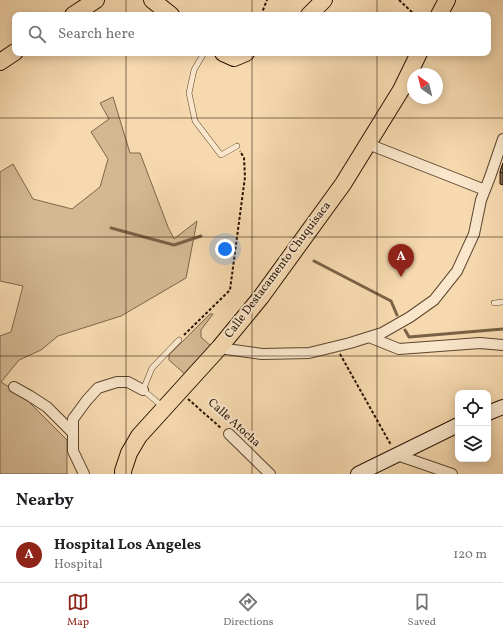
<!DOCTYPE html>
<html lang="en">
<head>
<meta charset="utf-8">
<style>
  body { margin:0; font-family:Vollkorn,serif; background:#f2f2f2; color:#202124 }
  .controls { position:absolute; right:12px; bottom:12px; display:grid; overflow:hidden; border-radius:8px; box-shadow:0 2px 10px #0003 }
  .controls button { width:36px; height:36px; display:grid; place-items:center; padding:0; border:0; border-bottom:1px solid #e0e0e0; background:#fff; color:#202124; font:20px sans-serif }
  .compass { position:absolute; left:407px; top:68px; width:36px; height:36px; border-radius:50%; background:#fff; box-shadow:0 2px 10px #0003; rotate:325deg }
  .you { position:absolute; left:225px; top:249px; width:14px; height:14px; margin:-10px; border:3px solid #fff; border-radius:50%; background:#1a73e8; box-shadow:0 0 0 6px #1a73e833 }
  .badge { display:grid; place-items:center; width:26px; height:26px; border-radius:50%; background:#8f2418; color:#fff; font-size:13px; font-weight:700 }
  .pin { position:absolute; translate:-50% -33px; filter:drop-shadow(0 1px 2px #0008) }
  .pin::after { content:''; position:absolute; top:21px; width:14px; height:12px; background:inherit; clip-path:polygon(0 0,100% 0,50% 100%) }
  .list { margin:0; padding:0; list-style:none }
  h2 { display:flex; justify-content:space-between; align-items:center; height:52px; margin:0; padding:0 16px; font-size:17px }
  h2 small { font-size:13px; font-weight:400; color:#757577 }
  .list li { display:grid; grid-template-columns:26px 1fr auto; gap:12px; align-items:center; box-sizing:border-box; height:56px; padding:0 16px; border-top:1px solid #e0e0e0 }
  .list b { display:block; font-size:15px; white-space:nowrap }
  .list p { margin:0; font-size:13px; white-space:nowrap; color:#757577 }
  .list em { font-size:13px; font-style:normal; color:#757577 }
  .icon { flex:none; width:22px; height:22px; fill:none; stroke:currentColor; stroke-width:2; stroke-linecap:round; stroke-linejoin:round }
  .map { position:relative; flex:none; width:503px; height:474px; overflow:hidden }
  .search { position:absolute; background:#fff; box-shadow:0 2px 10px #0003; left:12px; right:12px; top:12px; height:44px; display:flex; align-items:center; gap:10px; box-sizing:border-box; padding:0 14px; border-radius:8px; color:#757577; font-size:15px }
  .sheet { height:108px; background:#fff }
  nav { display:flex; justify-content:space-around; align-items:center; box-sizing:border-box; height:56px; border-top:1px solid #e0e0e0; background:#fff; font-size:11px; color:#757577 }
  nav a { display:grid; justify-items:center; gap:2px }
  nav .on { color:#8f2418 }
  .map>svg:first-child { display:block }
  .green { fill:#d3b892; stroke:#7e664a }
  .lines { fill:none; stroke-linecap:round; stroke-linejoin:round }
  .stream { stroke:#7a6246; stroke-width:3 }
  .lane-casing { stroke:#5c452d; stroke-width:6 }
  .street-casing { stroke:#5c452d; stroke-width:12 }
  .secondary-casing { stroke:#291402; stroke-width:16 }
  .primary-casing { stroke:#291402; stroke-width:18 }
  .path { stroke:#291402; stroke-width:2; stroke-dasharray:3 2; stroke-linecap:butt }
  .lane { stroke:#f9e6cb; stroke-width:5 }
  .street { stroke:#f9e6cb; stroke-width:10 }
  .secondary { stroke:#f9e6cb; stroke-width:14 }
  .primary { stroke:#f6d9af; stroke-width:16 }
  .wall { fill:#7f694f; stroke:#291402 }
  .building { fill:#947a5c; stroke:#291402 }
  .grid { fill:none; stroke:#291402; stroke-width:1; stroke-opacity:0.55 }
  .labels { text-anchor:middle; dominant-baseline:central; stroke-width:4; stroke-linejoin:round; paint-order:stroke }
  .street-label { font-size:12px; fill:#291402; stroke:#f9e6cb }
</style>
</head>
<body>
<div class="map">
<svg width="503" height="474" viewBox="0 0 503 474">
  <rect width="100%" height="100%" fill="#f6d9af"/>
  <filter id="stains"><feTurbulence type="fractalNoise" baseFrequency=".005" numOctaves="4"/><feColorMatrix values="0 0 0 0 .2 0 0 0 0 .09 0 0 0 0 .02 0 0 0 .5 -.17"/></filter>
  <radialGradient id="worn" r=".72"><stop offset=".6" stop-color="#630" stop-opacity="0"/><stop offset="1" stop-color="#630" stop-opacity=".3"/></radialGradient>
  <path class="green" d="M 113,97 L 130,153 L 140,153 L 168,227 L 174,239 L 197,221 L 186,278 L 121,316 L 58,336 L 41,350 L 19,360 L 1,382 L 23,396 L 67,440 L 67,474 L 0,474 L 0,336 L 11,332 L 23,286 L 0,281 L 0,172 L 13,164 L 33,199 L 72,209 L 100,187 L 108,159 L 91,132 L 109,119 L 100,103 Z
    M 210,314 L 213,314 L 201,330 L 201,337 L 213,348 L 187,376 L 169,360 L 169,355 Z"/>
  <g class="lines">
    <path class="stream" d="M 111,228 L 174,245 L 201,236
      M 314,261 L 391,301 L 397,315
      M 405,330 L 409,337 L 503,329"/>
    <g class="lane-casing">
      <path id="lane" d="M 204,53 L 194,70 L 189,93 L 195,121 L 221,155 L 237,146
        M 494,303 L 503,302
        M 162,406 L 143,390 L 152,368 L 179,340"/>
    </g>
    <g class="street-casing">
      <path id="street" d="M 368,144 L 485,190
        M 369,337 L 399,349 L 480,343 L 503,345
        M 219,348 L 262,354 L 309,353 L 350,343 L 382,333 L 410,317 L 434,300 L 457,271 L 474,234 L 481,200 L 490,177 L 503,139
        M 14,387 L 30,396 L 47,407 L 73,433
        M 229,434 L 270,474
        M 397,455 L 452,474
        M 84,474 L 73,451 L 73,419 L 87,400 L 98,388 L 117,382 L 128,382 L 143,390"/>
    </g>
    <g class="secondary-casing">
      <path id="secondary" d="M 488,413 L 503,407
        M 358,474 L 458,425"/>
    </g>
    <g class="primary-casing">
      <path id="primary" d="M 152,0 L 171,15
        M 73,15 L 96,0
        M 309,15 L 324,0
        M 439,15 L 447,0
        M 223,53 L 234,58 L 246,53
        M 0,62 L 15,52
        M 123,474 L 123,471 L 129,453 L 139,436 L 219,348 L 261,297 L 343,184 L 401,90 L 419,53"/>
    </g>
    <path class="path" d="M 399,0 L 415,15
      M 261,15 L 267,0
      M 184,335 L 230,290 L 245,177 L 244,158 L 240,151
      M 340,354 L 391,445
      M 188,399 L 221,428"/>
    <use href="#lane" class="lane"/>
    <use href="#street" class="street"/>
    <use href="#secondary" class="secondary"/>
    <use href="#primary" class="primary"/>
  </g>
  <path class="wall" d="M 503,163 L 503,185 L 500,184 L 500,172 Z"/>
  <path class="building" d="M 503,163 L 503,173 L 500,172 Z"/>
  <path class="grid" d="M 126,0 L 126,15M 252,0 L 252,15M 377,0 L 377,15M 126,53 L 126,474M 252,53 L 252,474M 377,53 L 377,474M 0,118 L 503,118M 0,237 L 503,237M 0,356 L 503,356"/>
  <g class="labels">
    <g class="street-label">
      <text transform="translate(278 270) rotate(-53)">Calle Destacamento Chuquisaca</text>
      <text transform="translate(234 423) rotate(42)">Calle Atocha</text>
    </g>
  </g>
  <rect width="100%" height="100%" filter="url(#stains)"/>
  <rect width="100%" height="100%" fill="url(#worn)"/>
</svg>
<div class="controls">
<button><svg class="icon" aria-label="locate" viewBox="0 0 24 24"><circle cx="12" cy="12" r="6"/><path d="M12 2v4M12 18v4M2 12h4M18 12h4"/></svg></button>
<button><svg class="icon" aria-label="layers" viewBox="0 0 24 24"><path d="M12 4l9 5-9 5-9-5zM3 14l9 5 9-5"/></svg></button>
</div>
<svg class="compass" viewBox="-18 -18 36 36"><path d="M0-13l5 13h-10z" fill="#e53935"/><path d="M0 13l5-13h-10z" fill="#757577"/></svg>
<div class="you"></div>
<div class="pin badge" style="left:401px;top:277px">A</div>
<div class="search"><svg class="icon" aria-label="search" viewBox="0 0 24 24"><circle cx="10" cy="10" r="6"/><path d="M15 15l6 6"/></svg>Search here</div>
</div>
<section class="sheet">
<h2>Nearby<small></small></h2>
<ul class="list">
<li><span class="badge">A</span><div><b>Hospital Los Angeles</b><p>Hospital</p></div><em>120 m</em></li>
</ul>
</section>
<nav>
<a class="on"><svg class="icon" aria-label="map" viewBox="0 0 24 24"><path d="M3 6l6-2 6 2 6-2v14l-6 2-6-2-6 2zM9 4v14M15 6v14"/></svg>Map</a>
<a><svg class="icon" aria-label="directions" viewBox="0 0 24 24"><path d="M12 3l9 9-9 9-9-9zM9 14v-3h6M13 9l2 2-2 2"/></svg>Directions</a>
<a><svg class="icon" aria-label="saved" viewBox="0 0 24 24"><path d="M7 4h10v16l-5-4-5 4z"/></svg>Saved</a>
</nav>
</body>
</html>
